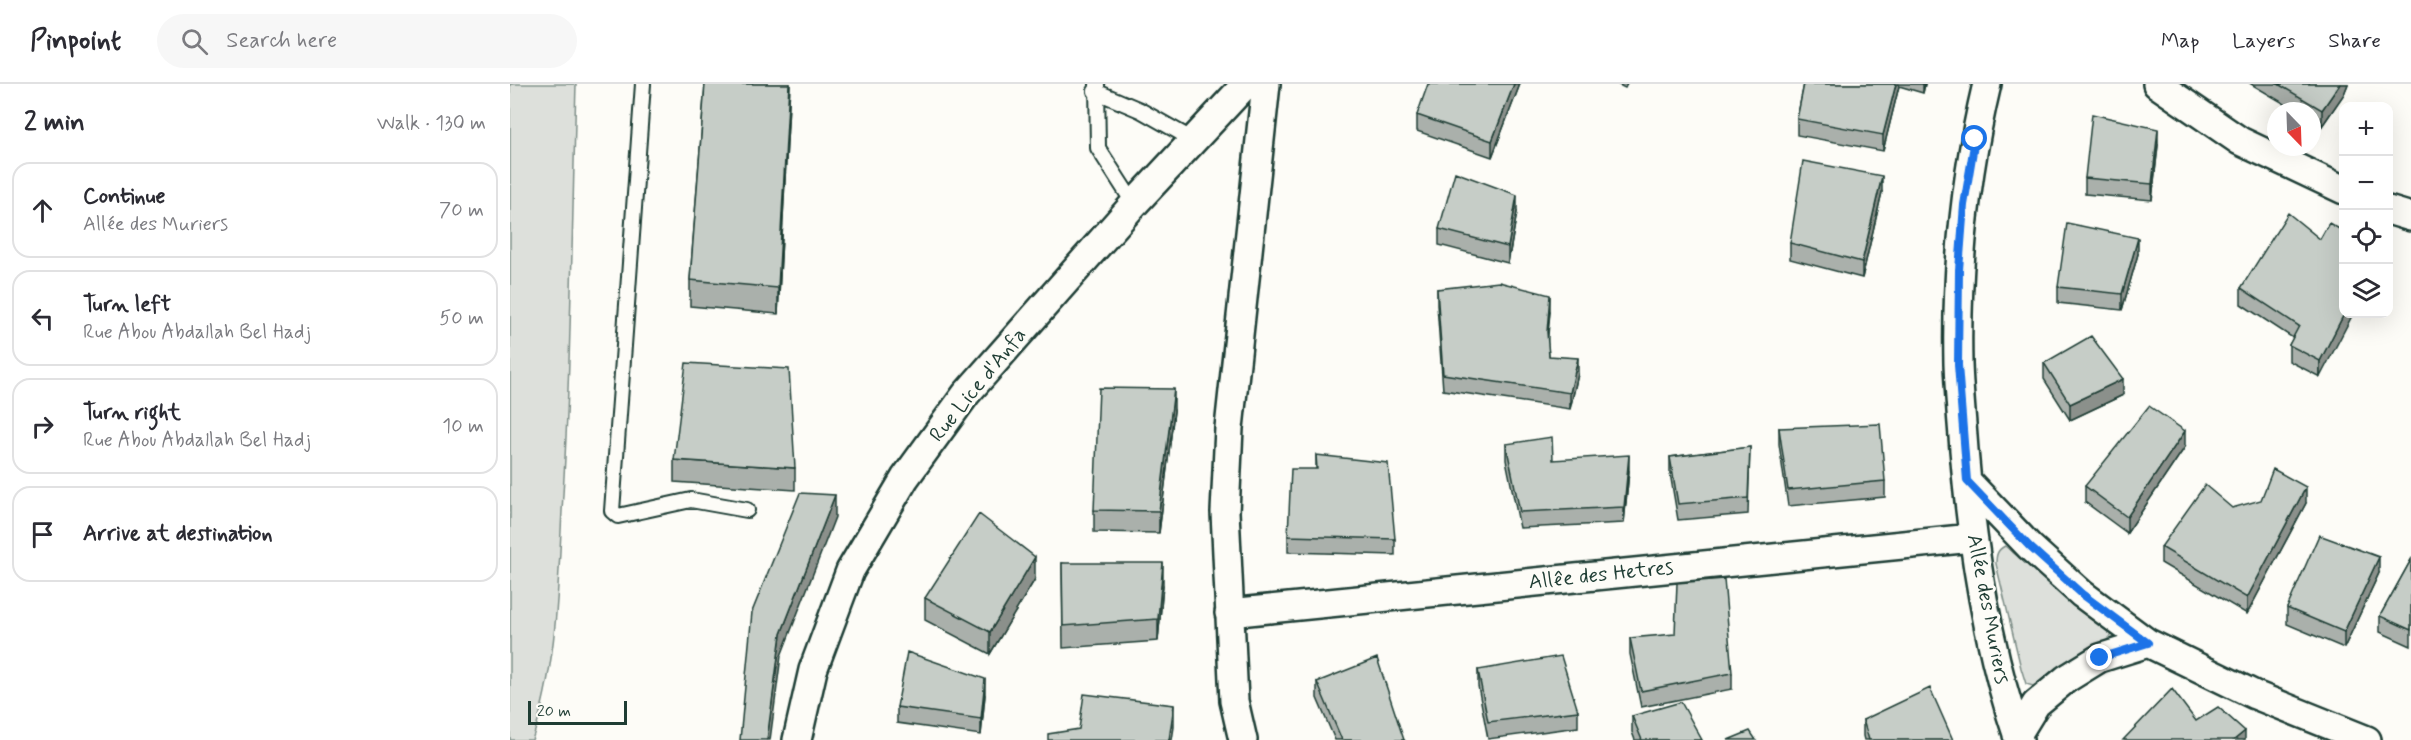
<!DOCTYPE html>
<html lang="en">
<head>
<meta charset="utf-8">
<style>
  body { margin:0; font-family:Mynerve,sans-serif; background:#f7f7f7; color:#2b2b33 }
  .controls { position:absolute; right:18px; top:18px; display:grid; overflow:hidden; border-radius:12px; box-shadow:0 6px 24px #0002 }
  .controls button { width:54px; height:54px; display:grid; place-items:center; padding:0; border:0; border-bottom:2px solid #e1e1e2; background:#fff; color:#2b2b33; font:30px sans-serif }
  .compass { position:absolute; left:1757px; top:18px; width:54px; height:54px; border-radius:50%; background:#fff; box-shadow:0 6px 24px #0002; rotate:157deg }
  .scale { position:absolute; left:18px; bottom:15px; width:99px; box-sizing:border-box; padding-left:6px; border:3px solid #1f3d34; border-top:0; font-size:16px; line-height:21px; white-space:nowrap; color:#1f3d34; -webkit-text-stroke:4px #fdfcf7; paint-order:stroke }
  .stop { position:absolute; width:18px; height:18px; margin:-14px; border:4px solid #1a73e8; border-radius:50%; background:#fff }
  .stop.end { background:#1a73e8; border-color:#fff; box-shadow:0 2px 6px #0008 }
  .list { margin:0; padding:0; list-style:none }
  h2 { display:flex; justify-content:space-between; align-items:center; height:78px; margin:0; padding:0 24px; font-size:26px }
  h2 small { font-size:20px; font-weight:400; color:#7c7c81 }
  .list li { display:grid; grid-template-columns:39px 1fr auto; gap:18px; align-items:center; box-sizing:border-box; height:96px; margin:0 12px 12px; padding:0 12px; border:2px solid #e1e1e2; border-radius:18px }
  .list b { display:block; font-size:22px; white-space:nowrap }
  .list p { margin:0; font-size:20px; white-space:nowrap; color:#7c7c81 }
  .list em { font-size:20px; font-style:normal; color:#7c7c81 }
  .icon { flex:none; width:33px; height:33px; fill:none; stroke:currentColor; stroke-width:2; stroke-linecap:round; stroke-linejoin:round }
  .map { position:relative; flex:none; width:1901px; height:656px; overflow:hidden }
  header { display:flex; align-items:center; gap:36px; box-sizing:border-box; height:84px; padding:0 30px; background:#fff; border-bottom:2px solid #e1e1e2 }
  header strong { font-size:28px }
  nav { display:flex; gap:33px; margin-inline-start:auto; font-size:21px }
  .search { width:420px; height:54px; background:#f7f7f7; display:flex; align-items:center; gap:15px; box-sizing:border-box; padding:0 21px; border-radius:33px; color:#7c7c81; font-size:22px }
  main { display:flex }
  aside { flex:1; background:#fff }
  .map>svg:first-child { display:block }
  .green { fill:#dde0db; stroke:#7e8e88; stroke-width:1.5 }
  .lines { fill:none; stroke-linecap:round; stroke-linejoin:round }
  .lane-casing { stroke:#1f3d34; stroke-width:18 }
  .street-casing { stroke:#1f3d34; stroke-width:32 }
  .lane { stroke:#fdfcf7; stroke-width:14 }
  .street { stroke:#fdfcf7; stroke-width:27 }
  .wall { fill:#aab0ab; stroke:#1f3d34; stroke-width:1.5 }
  .shaded-wall { fill:#8b908b; stroke:#1f3d34; stroke-width:1.5 }
  .building { fill:#c6cdc7; stroke:#1f3d34; stroke-width:1.5 }
  .route { stroke:#1a73e8; stroke-width:8 }
  .labels { text-anchor:middle; dominant-baseline:central; stroke-width:6; stroke-linejoin:round; paint-order:stroke }
  .street-label { font-size:21px; fill:#1f3d34; stroke:#fdfcf7 }
</style>
</head>
<body>
<header>
<strong>Pinpoint</strong>
<div class="search"><svg class="icon" aria-label="search" viewBox="0 0 24 24"><circle cx="10" cy="10" r="6"/><path d="M15 15l6 6"/></svg>Search here</div>
<nav><a>Map</a><a>Layers</a><a>Share</a></nav>
</header>
<main>
<aside>
<h2>2 min<small>Walk · 130 m</small></h2>
<ul class="list">
<li><svg class="icon" aria-label="ahead" viewBox="0 0 24 24"><path d="M12 20V5M6 11l6-6 6 6"/></svg><div><b>Continue</b><p>Allée des Muriers</p></div><em>70 m</em></li>
<li><svg class="icon" aria-label="left" viewBox="0 0 24 24"><path d="M17 20v-9H6M10 6l-5 5 5 5"/></svg><div><b>Turn left</b><p>Rue Abou Abdallah Bel Hadj</p></div><em>50 m</em></li>
<li><svg class="icon" aria-label="right" viewBox="0 0 24 24"><path d="M7 20v-9h11M14 6l5 5-5 5"/></svg><div><b>Turn right</b><p>Rue Abou Abdallah Bel Hadj</p></div><em>10 m</em></li>
<li><svg class="icon" aria-label="arrive" viewBox="0 0 24 24"><path d="M6 21V4h12l-3 4 3 4H6"/></svg><div><b>Arrive at destination</b></div></li>
</ul>
</aside>
<div class="map">
<svg width="1901" height="656" viewBox="0 0 1901 656">
  <rect width="100%" height="100%" fill="#fdfcf7"/>
  <filter id="ink" filterUnits="userSpaceOnUse"><feTurbulence type="fractalNoise" baseFrequency=".0167" numOctaves="2"/><feDisplacementMap in="SourceGraphic" scale="12" xChannelSelector="R" yChannelSelector="G"/><feConvolveMatrix kernelMatrix="1 2 1 2 8 2 1 2 1" color-interpolation-filters="sRGB"/></filter>
  <g filter="url(#ink)">
    <path class="green" d="M 0,0 L 66,0 C 62,142 61,285 52,427 C 48,503 47,583 22,656 L 0,656 Z
      M 1495,462 L 1603,550 L 1595,558 L 1523,602 L 1516,600 L 1511,584 L 1486,480 C 1486,471 1487,466 1495,462 Z"/>
    <g class="lines">
      <g class="lane-casing">
        <path id="lane" d="M 133,0 L 102,427 L 108,432 L 181,416 L 237,426
          M 587,0 L 588,64 L 624,120
          M 585,7 L 630,26 L 685,57"/>
      </g>
      <g class="street-casing">
        <path id="street" d="M 1477,0 C 1455,92 1446,185 1448,280 C 1449,308 1452,337 1454,366 C 1462,464 1477,563 1509,656
          M 1647,0 L 1730,57 L 1834,106
          M 1878,126 L 1901,133
          M 1457,397 L 1520,463 L 1572,510 L 1638,559 L 1745,611 L 1857,656
          M 719,529 L 1462,454
          M 1507,651 L 1526,620 L 1556,595 L 1590,574 L 1638,559
          M 287,656 L 303,586 L 340,487 L 395,394 L 456,310 L 624,120 L 736,0
          M 733,656 L 724,617 L 715,428 L 719,344 L 756,0"/>
      </g>
      <use href="#lane" class="lane"/>
      <use href="#street" class="street"/>
    </g>
    <path class="wall" d="M 195,0 L 280,0 L 268,230 L 180,222 L 180,196 Z
      M 1010,0 L 982,73 L 907,47 L 907,31 Z
      M 1107,0 L 1117,0 L 1115,4 Z
      M 1294,0 L 1415,0 L 1413,9 L 1389,2 L 1373,67 L 1287,51 L 1287,35 Z
      M 1741,0 L 1838,0 L 1834,10 L 1812,42 L 1802,36 L 1802,27 L 1787,27 Z
      M 1648,61 L 1642,116 L 1575,110 L 1575,94 Z
      M 1372,108 L 1352,194 L 1280,175 L 1280,159 Z
      M 1007,128 L 998,179 L 929,161 L 929,145 Z
      M 1810,155 L 1810,293 L 1779,277 L 1779,261 L 1783,254 L 1731,220 L 1731,204 Z
      M 1628,170 L 1612,226 L 1548,219 L 1548,203 Z
      M 927,205 L 1040,227 L 1037,255 L 1039,272 L 1068,290 L 1060,325 L 933,306 L 927,221 Z
      M 1534,279 L 1613,311 L 1560,336 L 1534,295 Z
      M 664,327 L 649,449 L 584,448 L 584,426 Z
      M 1269,344 L 1375,397 L 1375,413 L 1278,422 L 1269,360 Z
      M 996,360 L 1043,376 L 1119,387 L 1114,439 L 1010,444 L 996,376 Z
      M 1240,363 L 1238,430 L 1168,436 L 1160,389 L 1160,373 Z
      M 1675,363 L 1617,449 L 1575,418 L 1575,402 Z
      M 806,371 L 885,455 L 885,471 L 778,468 L 778,452 L 806,385 Z
      M 164,376 L 285,384 L 285,406 L 164,398 Z
      M 1796,419 L 1737,530 L 1651,479 L 1651,463 L 1722,424 Z
      M 1901,476 L 1901,562 L 1870,548 L 1870,532 Z
      M 552,479 L 653,501 L 648,557 L 553,564 Z
      M 1869,489 L 1834,564 L 1777,540 L 1777,524 Z
      M 525,495 L 480,570 L 415,536 L 415,514 Z
      M 1120,554 L 1222,589 L 1222,605 L 1131,623 L 1120,570 Z
      M 968,586 L 1068,627 L 1068,643 L 978,655 L 968,602 Z
      M 807,598 L 894,656 L 825,656 L 807,614 Z
      M 475,611 L 471,651 L 387,639 L 387,623 Z
      M 1122,632 L 1192,656 L 1125,656 L 1122,648 Z
      M 1353,636 L 1443,656 L 1354,656 L 1353,652 Z"/>
    <path class="shaded-wall" d="M 279,0 L 280,0 L 268,230 L 268,204 Z
      M 1004,0 L 1010,0 L 982,73 L 982,57 Z
      M 1386,0 L 1389,0 L 1389,2 L 1373,67 L 1373,51 Z
      M 1413,0 L 1415,0 L 1413,9 Z
      M 1830,0 L 1838,0 L 1834,10 L 1812,42 L 1812,26 Z
      M 1648,45 L 1648,61 L 1642,116 L 1642,100 Z
      M 1372,92 L 1372,108 L 1352,194 L 1352,178 Z
      M 1007,111 L 1007,128 L 998,179 L 998,163 Z
      M 1628,154 L 1628,170 L 1612,226 L 1612,210 Z
      M 1040,211 L 1040,227 L 1037,264 L 1037,248 Z
      M 1834,230 L 1843,230 L 1810,293 L 1810,277 Z
      M 1068,274 L 1068,290 L 1060,325 L 1060,309 Z
      M 1613,295 L 1613,311 L 1560,336 L 1560,320 Z
      M 664,305 L 664,327 L 649,449 L 649,427 Z
      M 1675,347 L 1675,363 L 1617,449 L 1617,433 Z
      M 1119,371 L 1119,387 L 1114,439 L 1114,423 Z
      M 1796,403 L 1796,419 L 1737,530 L 1737,514 Z
      M 325,411 L 325,433 L 271,572 L 260,656 L 257,656 L 271,550 Z
      M 525,473 L 525,495 L 480,570 L 480,548 Z
      M 1869,473 L 1869,489 L 1834,564 L 1834,548 Z
      M 653,479 L 653,501 L 648,557 L 648,535 Z
      M 475,595 L 475,611 L 471,651 L 471,635 Z
      M 664,621 L 664,643 L 662,656 L 659,656 Z
      M 1735,647 L 1735,656 L 1724,656 Z"/>
    <path class="building" d="M 195,0 L 279,0 L 268,204 L 180,196 Z
      M 918,0 L 1004,0 L 982,57 L 907,31 Z
      M 1294,0 L 1386,0 L 1373,51 L 1287,35 Z
      M 1768,0 L 1830,0 L 1812,26 Z
      M 1582,30 L 1648,45 L 1642,100 L 1575,94 Z
      M 1293,77 L 1372,92 L 1352,178 L 1280,159 Z
      M 945,88 L 1007,111 L 998,163 L 929,145 Z
      M 1778,129 L 1810,155 L 1819,139 L 1833,147 L 1834,230 L 1810,277 L 1779,261 L 1789,242 L 1731,204 Z
      M 1557,139 L 1628,154 L 1612,210 L 1548,203 Z
      M 989,198 L 1040,211 L 1037,248 L 1039,272 L 1068,274 L 1060,309 L 933,290 L 927,205 Z
      M 1581,252 L 1613,295 L 1560,320 L 1534,279 Z
      M 176,279 L 279,285 L 285,384 L 164,376 Z
      M 589,304 L 664,305 L 649,427 L 584,426 Z
      M 1639,322 L 1675,347 L 1617,433 L 1575,402 Z
      M 1370,340 L 1375,397 L 1278,406 L 1269,344 Z
      M 1042,353 L 1043,376 L 1119,371 L 1114,423 L 1010,428 L 996,360 Z
      M 1240,363 L 1238,414 L 1168,420 L 1160,373 Z
      M 806,371 L 878,379 L 885,455 L 778,452 L 781,385 L 807,385 Z
      M 1763,385 L 1796,403 L 1737,514 L 1651,463 L 1695,401 L 1722,424 L 1751,416 Z
      M 290,409 L 325,411 L 271,550 L 257,656 L 230,656 L 242,528 Z
      M 469,430 L 525,473 L 480,548 L 415,514 Z
      M 1809,451 L 1869,473 L 1834,548 L 1777,524 Z
      M 1901,476 L 1901,546 L 1870,532 Z
      M 552,479 L 653,479 L 648,535 L 553,542 Z
      M 1214,495 L 1222,589 L 1131,607 L 1120,554 L 1165,550 L 1167,499 Z
      M 397,568 L 475,595 L 471,635 L 387,623 Z
      M 1051,572 L 1068,627 L 978,638 L 968,586 Z
      M 867,574 L 894,656 L 832,656 L 807,598 Z
      M 1420,604 L 1443,656 L 1359,656 L 1353,636 Z
      M 1662,605 L 1686,637 L 1708,623 L 1735,647 L 1724,656 L 1613,656 Z
      M 574,610 L 664,621 L 659,656 L 538,656 L 538,650 L 569,645 Z
      M 1171,618 L 1192,656 L 1132,656 L 1122,632 Z
      M 1240,647 L 1246,656 L 1218,656 Z"/>
  </g>
  <g class="lines" filter="url(#ink)">
    <path class="route" d="M 1465,55 L 1454,121 L 1449,186 L 1448,281 L 1457,397 L 1520,463 L 1572,510 L 1638,559 L 1590,574"/>
  </g>
  <g class="labels">
    <g class="street-label">
      <text transform="translate(468 301) rotate(-51)">Rue Lice d'Anfa</text>
      <text transform="translate(1091 491) rotate(-6)">Allêe des Hetres</text>
      <text transform="translate(1478 525) rotate(79)">Allée des Muriers</text>
    </g>
  </g>
</svg>
<div class="controls">
<button>+</button>
<button>−</button>
<button><svg class="icon" aria-label="locate" viewBox="0 0 24 24"><circle cx="12" cy="12" r="6"/><path d="M12 2v4M12 18v4M2 12h4M18 12h4"/></svg></button>
<button><svg class="icon" aria-label="layers" viewBox="0 0 24 24"><path d="M12 4l9 5-9 5-9-5zM3 14l9 5 9-5"/></svg></button>
</div>
<svg class="compass" viewBox="-18 -18 36 36"><path d="M0-13l5 13h-10z" fill="#e53935"/><path d="M0 13l5-13h-10z" fill="#7c7c81"/></svg>
<div class="scale">20 m</div>
<div class="stop" style="left:1465px;top:55px"></div>
<div class="stop end" style="left:1590px;top:574px"></div>
</div>
</main>
</body>
</html>
